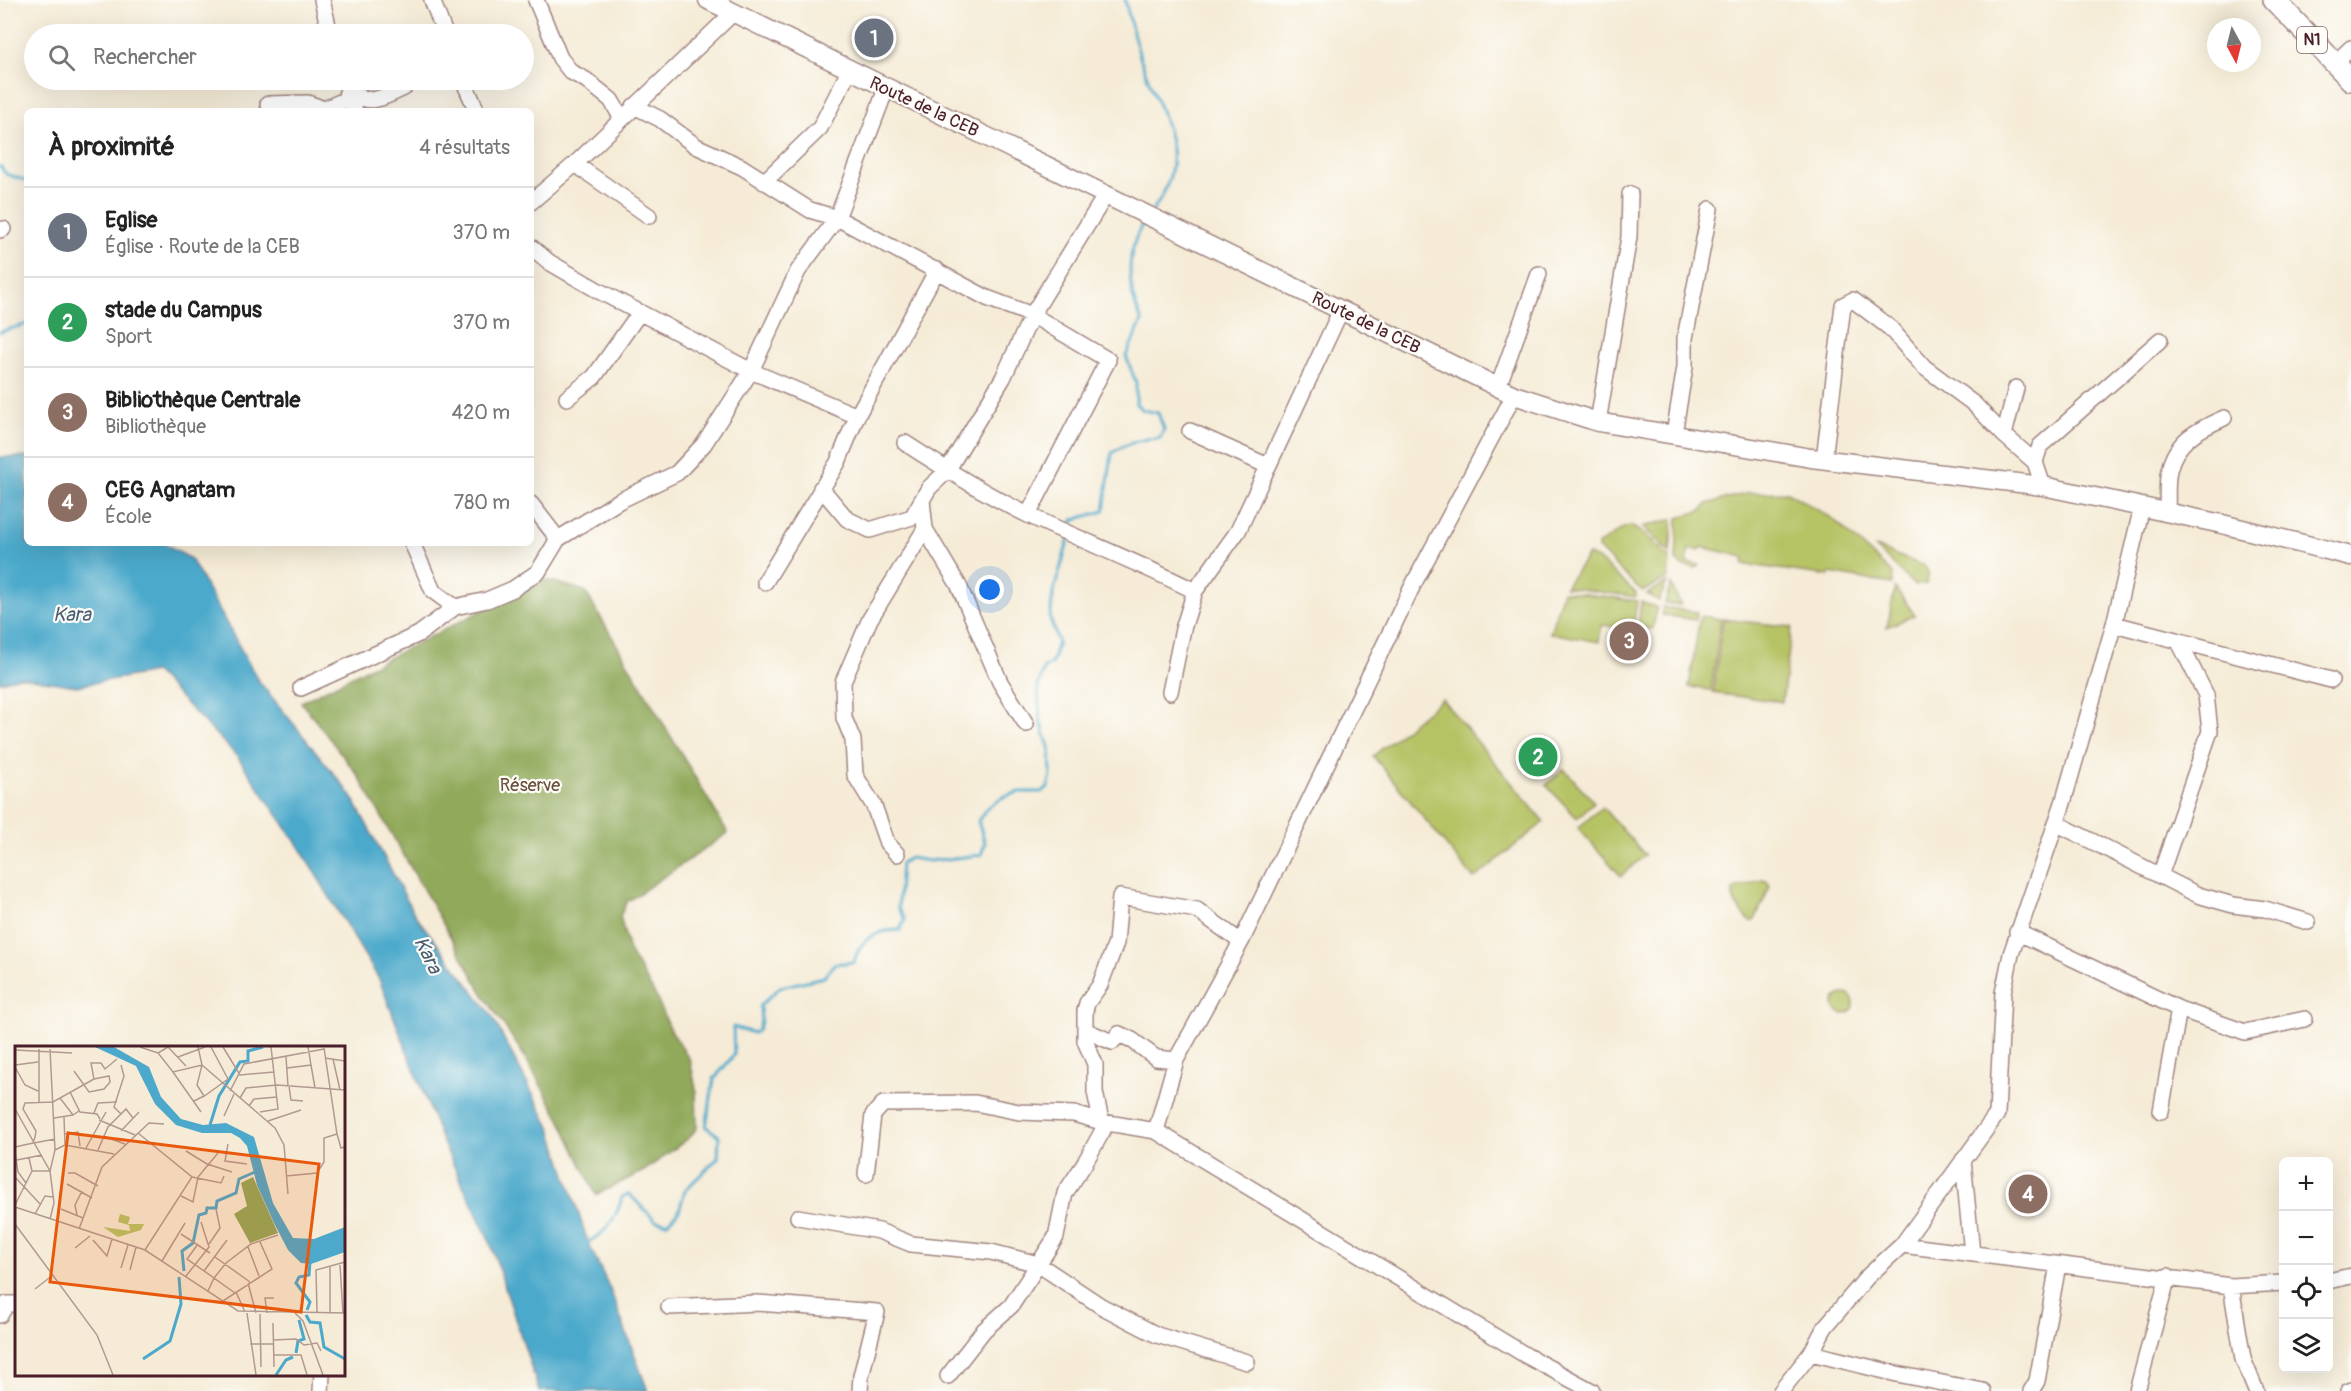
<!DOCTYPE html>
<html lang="fr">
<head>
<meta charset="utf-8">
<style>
  body { margin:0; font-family:Pangolin,sans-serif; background:#f6f6f6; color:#222 }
  .controls { position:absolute; right:18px; bottom:18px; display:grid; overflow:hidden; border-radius:9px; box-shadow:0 6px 24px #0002 }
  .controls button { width:54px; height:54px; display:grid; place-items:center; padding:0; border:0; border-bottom:2px solid #e0e0e0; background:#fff; color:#222; font:30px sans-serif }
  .compass { position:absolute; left:2207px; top:18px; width:54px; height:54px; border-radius:50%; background:#fff; box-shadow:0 6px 24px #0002; rotate:173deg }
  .you { position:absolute; left:990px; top:590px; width:21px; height:21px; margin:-15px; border:4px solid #fff; border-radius:50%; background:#1a73e8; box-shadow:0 0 0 9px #1a73e833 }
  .badge { display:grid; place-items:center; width:39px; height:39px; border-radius:50%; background:#1a73e8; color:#fff; font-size:20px; font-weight:700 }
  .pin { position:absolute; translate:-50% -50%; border:3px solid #fff; box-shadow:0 2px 6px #0006 }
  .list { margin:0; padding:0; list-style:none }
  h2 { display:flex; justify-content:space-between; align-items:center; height:78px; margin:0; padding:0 24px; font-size:26px }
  h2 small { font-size:20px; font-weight:400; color:#767676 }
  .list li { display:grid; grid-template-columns:39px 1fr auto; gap:18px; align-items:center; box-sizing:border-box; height:90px; padding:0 24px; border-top:2px solid #e0e0e0 }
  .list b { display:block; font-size:22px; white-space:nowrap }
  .list p { margin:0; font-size:20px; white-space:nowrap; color:#767676 }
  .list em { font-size:20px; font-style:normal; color:#767676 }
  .icon { flex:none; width:33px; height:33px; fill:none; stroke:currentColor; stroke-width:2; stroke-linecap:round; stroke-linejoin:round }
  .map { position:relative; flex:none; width:2351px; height:1391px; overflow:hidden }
  .search { position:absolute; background:#fff; box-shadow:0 6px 24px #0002; left:24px; top:24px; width:510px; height:66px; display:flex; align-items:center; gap:15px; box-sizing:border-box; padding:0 21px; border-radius:33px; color:#767676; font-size:22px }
  .panel { position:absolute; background:#fff; box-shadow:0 6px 24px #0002; left:24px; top:108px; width:510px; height:438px; border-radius:9px }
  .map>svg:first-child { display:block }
  .green { fill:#b6c365; stroke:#807148; stroke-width:1.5 }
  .forest { fill:#90a95a; stroke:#6d6442; stroke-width:1.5 }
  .water { fill:#4ca9cb; stroke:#4b647b; stroke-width:1.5 }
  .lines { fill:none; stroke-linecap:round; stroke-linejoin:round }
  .stream { stroke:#4ca9cb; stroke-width:3 }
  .minor-casing { stroke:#a08580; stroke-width:18 }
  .major-casing { stroke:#a08580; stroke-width:21 }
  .highway-casing { stroke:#a08580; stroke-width:24 }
  .minor { stroke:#fff; stroke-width:15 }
  .major { stroke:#fff; stroke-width:18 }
  .highway { stroke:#fff; stroke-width:21 }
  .labels { text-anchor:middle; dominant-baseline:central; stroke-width:4.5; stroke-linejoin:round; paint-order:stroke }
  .shield { fill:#fdfcf7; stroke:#806168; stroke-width:1.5 }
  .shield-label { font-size:16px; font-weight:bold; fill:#4a1f2b }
  .street-label { font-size:18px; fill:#4a1f2b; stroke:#fdfcf7 }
  .park-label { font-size:18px; fill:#6a503c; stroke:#fdfcf7 }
  .water-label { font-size:20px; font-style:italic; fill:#4b5d73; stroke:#fdfcf7 }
  .inset-river { fill:none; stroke:#4ca9cb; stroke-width:3 }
  .inset-road { fill:none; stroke:#b19992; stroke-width:1.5 }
  .view { fill:#e8590c; fill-opacity:0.15; stroke:#e8590c; stroke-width:3 }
  .inset-edge { fill:none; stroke:#4a1f2b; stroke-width:3 }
</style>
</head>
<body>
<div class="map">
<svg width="2351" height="1391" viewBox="0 0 2351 1391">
  <rect width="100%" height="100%" fill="#fdfcf7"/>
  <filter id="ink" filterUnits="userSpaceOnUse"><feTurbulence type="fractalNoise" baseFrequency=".0167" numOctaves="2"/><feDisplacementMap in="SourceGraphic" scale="12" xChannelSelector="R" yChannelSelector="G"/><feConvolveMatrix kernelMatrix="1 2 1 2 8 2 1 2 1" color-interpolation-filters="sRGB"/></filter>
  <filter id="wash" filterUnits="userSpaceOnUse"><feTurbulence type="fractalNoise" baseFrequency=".008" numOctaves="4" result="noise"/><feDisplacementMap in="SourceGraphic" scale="24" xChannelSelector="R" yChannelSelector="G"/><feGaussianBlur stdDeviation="1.35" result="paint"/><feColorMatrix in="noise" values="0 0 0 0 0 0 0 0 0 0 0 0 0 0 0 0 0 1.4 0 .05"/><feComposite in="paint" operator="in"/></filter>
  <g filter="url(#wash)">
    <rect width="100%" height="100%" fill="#f5ebd6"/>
    <path class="green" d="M 1787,492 L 1832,518 L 1893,574 L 1892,584 L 1831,573 L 1829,576 L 1743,564 L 1744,557 L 1701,547 L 1700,550 L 1689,549 L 1687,563 L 1699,565 L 1696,568 L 1682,566 L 1676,561 L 1678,518 L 1702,510 L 1707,504 L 1732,497 L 1750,493 Z
      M 1673,519 L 1670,553 L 1643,527 Z
      M 1631,526 L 1646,535 L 1670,558 L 1668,578 L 1644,591 L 1639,589 L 1598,548 L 1598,545 L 1625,527 Z
      M 1875,547 L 1925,566 L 1929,574 L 1926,584 L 1914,585 Z
      M 1588,555 L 1598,559 L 1636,593 L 1636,597 L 1565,587 Z
      M 1667,582 L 1659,601 L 1647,594 Z
      M 1671,584 L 1681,605 L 1665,603 Z
      M 1895,588 L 1915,615 L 1887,627 Z
      M 1563,591 L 1637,601 L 1633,629 L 1602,625 L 1599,642 L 1550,633 Z
      M 1641,602 L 1657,608 L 1653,629 L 1638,627 Z
      M 1663,607 L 1697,612 L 1696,620 L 1662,615 Z
      M 1700,616 L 1721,619 L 1711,690 L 1689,687 Z
      M 1723,619 L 1792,627 L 1782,702 L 1713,693 Z
      M 1442,699 L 1544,822 L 1474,879 L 1373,756 Z
      M 1533,742 L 1552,762 L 1542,771 L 1523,751 Z
      M 1564,769 L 1594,802 L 1577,818 L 1546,785 Z
      M 1602,807 L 1645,855 L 1621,876 L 1578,828 Z
      M 1762,880 L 1767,881 L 1770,886 L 1755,920 L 1751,922 C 1743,914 1729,900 1734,889 Z
      M1834 1004a10 10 0 1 1 20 0a10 10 0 1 1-20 0Z"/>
    <path class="forest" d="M 544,579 L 585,591 L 728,833 L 627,902 L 620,916 L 629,951 L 657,998 L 670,1029 L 690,1060 L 696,1089 L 697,1128 L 689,1138 L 644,1171 L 596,1195 L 561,1121 L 523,1054 L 485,997 L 357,774 L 301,702 Z"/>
    <path class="water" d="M 0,457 L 27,457 L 27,543 L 164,543 L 191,559 L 258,680 L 351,795 L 415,915 L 491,1014 L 551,1129 L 588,1242 L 610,1289 L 648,1391 L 539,1391 L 490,1242 L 442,1141 L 379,979 L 300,848 L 237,756 L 155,672 L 76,686 L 20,677 L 0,682 Z"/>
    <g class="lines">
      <path class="stream" d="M 1125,0 C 1131,24 1136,48 1145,71 C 1165,124 1191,158 1153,210
        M 0,166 L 6,174 L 27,181
        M 0,332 L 27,324
        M 1072,529 L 1073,520 L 1104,511 L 1112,453 C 1128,442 1141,439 1160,438 L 1164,429 L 1158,413 L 1143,410 L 1136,404 L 1136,383 L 1126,356 L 1142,321 C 1126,288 1125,251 1145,220
        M 586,1243 C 606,1234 617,1217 622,1197 L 629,1194 L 656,1221 L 667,1223 L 679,1211 L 685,1190 L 718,1158 L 719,1136 L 706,1127 L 714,1079 L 734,1055 L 733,1027 L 754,1033 L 758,1030 L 761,1022 L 760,1006 L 780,987 L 824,977 L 834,964 L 854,962 C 860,938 876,930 900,930 L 905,919 L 898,908 L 901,863 L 910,858 L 929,861 L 981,855 L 985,843 L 978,821 L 986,809 L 1003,797 L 1019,792 L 1042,792 L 1048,787 L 1051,775 L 1050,750 L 1040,720 L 1038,686 L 1044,668 L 1052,663 L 1058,642 L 1050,618 L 1053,594 L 1069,538"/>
    </g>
  </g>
  <g filter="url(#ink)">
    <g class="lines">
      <g class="minor-casing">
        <path id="minor" d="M 322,0 L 330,34
          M 432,0 L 445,34
          M 536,0 L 560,58 L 571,72 L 586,80 L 611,100 L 621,117
          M 2335,63 L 2351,48
          M 463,80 L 477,111
          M 886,89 L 837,218 L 987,298 L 1032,315 L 1108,360 L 1028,515
          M 268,104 L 308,103 L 324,109 L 345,100 L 350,80
          M 355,111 L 349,91 C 372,107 381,98 404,88
          M 575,164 L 649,216
          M 764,182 L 820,128 L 849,71
          M 531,202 L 575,164 L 733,13
          M 0,230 L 3,229
          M 531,247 L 549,262 L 599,291 L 751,371 L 857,416
          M 1498,387 L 1539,274
          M 2016,388 L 2004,435 L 2035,462 L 2043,486
          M 1514,395 L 1413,585 L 1241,942 L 1176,1060 L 1156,1131 L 1527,1356 L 1592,1391
          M 567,398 L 594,377 L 640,312
          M 1598,422 L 1629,237 L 1630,194
          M 1190,431 L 1268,466
          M 1674,434 L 1685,367 L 1685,338 L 1710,209
          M 905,443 C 945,469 985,494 1028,515 C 1083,541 1140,563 1195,591
          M 1824,459 L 1843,305 L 1853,300 L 1890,328 L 1924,367 L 1974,404 L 2004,435
          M 2035,462 L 2040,446 L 2160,340
          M 821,488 L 847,519 L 870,530 L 912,517 L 922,500
          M 531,504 L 558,539
          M 2167,512 C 2168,498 2166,484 2169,470 C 2176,440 2199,429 2224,418
          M 412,543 L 433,591 L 455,607
          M 765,582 L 838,462 L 857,416 L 937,270
          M 2114,624 L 2331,680
          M 301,688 L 419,634 L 455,607 L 487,600 L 513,589 L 538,572 L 558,539 L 619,501 L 677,473 L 704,444 L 751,371 L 798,271 L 837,218 L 810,210 L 742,167 L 696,146 L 660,119 L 634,106
          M 1170,692 L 1183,629 L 1195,591 L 1238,531 L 1341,310
          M 1026,724 L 1000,682 L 959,586 L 925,529 L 922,500 L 929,488 L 947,471 L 1003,378 L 1032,315 L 1105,196
          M 2056,823 L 2198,895 L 2233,905 L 2265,909 L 2308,922
          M 897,854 L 887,843 L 874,806 L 855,775 L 853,740 L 844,718 L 843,682 L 870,619 L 925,529
          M 2160,876 L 2210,731 L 2206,695 L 2179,642
          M 2017,932 L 2179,1009 L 2245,1032 L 2305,1019
          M 1087,1031 L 1112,1042 L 1119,1034 L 1132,1040 L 1156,1058 L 1176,1060
          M 2161,1111 L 2179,1009
          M 1963,1160 L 1972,1254
          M 866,1174 L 873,1115 L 883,1104 L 975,1103 L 1019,1112 L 1074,1114 L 1102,1122 L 1156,1131
          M 798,1217 L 879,1231 L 911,1244 L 991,1252 L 1038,1264 L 1101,1306 L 1157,1335 L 1247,1362
          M 1902,1245 L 2231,1286 L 2284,1283
          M 2328,1281 L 2351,1276
          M 2231,1286 L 2243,1359 L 2256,1391
          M 669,1307 L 758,1303 L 877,1312 L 861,1376 L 860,1391
          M 0,1315 L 7,1304 L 16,1304
          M 1811,1353 L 1897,1374 L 1983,1391
          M 948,1376 L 984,1330 L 1011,1306 L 1056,1237 L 1065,1193 L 1083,1166 L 1103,1130 L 1095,1092 L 1095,1064 L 1085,1041 L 1085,1011 L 1087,1003 L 1100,985 L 1116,943 L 1120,897 L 1197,910 L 1241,942
          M 321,1391 L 322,1374
          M 1781,1391 L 1811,1353 L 1825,1327 L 1868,1276 L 1902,1245 L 1997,1114 L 2003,993 L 2011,954 L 2063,803 L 2114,624 L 2142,507
          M 2031,1391 L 2037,1381 L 2058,1265
          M 2137,1391 L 2168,1276
          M 2348,1391 L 2351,1390"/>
      </g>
      <g class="major-casing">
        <path id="major" d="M 708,0 L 1514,395 L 1598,422 L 1811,458 L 2043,486 L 2222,524 L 2351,556"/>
      </g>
      <g class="highway-casing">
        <path id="highway" d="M 2274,0 L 2351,80"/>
      </g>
      <use href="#minor" class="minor"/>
      <use href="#major" class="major"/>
      <use href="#highway" class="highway"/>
    </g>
  </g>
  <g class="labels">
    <rect class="shield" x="2297" y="27" width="30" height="26" rx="4.5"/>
    <g class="shield-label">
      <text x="2312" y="40">N1</text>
    </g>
    <g class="street-label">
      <text transform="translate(924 107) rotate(25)">Route de la CEB</text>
      <text transform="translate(1366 323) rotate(26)">Route de la CEB</text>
    </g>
    <g class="park-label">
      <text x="530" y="785">Réserve</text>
    </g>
    <g class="water-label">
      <text x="72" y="614">Kara</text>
      <text transform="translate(428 955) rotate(64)">Kara</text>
    </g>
  </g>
  <g transform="translate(15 1046)">
    <rect width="330" height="330" fill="#f5ebd6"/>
    <path d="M 105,168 L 115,171 L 113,178 L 129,178 L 126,184 L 103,191 L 88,181 L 115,185 L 114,179 L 103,176 Z" fill="#b6c365"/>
    <path d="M 238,131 L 263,187 L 235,197 L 219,168 L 232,160 L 226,137 Z" fill="#90a95a"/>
    <path d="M 80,1 L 99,1 L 134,21 L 146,51 L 166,73 L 188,79 L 211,77 L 239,91 L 258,157 L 278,192 L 299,193 L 330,181 L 330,206 L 296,218 L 286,217 L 273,204 L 259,177 L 242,139 L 232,100 L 225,92 L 216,87 L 187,87 L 161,79 L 140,58 L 121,20 Z" fill="#4ca9cb"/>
    <path class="inset-river" d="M 195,79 L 204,50 L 225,16 L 233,15 L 233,5 L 248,1M 169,225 L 167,205 L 178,197 L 184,169 L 191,167 L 192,162 L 201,162 L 202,155 L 221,147 L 224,133 L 240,126M 292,264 L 295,256 L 281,237 L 284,231 L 294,229 L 295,216M 291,269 L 295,276 L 305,277 L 309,301 L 330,313M 281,307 L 283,295 L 289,293 L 284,274M 128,313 L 155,295 L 166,258 L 164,231M 261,329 L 271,314 L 278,311"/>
    <path class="inset-road" d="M 125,1 L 143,7M 153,1 L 143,7 L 158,26 L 187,19 L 260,82 L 269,99 L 273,148M 153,1 L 171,20M 208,1 L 225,29 L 259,26M 309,2 L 322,88 L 326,102 L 330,101M 35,3 L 40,104 L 35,125 L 39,157 L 35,173M 0,4 L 57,7M 163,11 L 190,1M 271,11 L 273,40M 310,12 L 330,15M 318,13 L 325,44M 0,19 L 23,16M 296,19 L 300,42M 0,21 L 10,39 L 23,45M 272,22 L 296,19 L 293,1M 59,25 L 74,46 L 89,43 L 95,36 L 94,30 L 79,33M 158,26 L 186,66M 274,40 L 276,54 L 288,55M 215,45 L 229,18 L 309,3M 55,46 L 65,66 L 82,68 L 85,73M 188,51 L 213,33 L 196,1M 45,52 L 58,69 L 64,65M 225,52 L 231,42 L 262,39 L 330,44M 179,55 L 189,50 L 182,39 L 187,19 L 183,1M 24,56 L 24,3M 234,60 L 239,53 L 262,51M 0,63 L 35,125 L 17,125M 245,66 L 263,63 L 256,1M 79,67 L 83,57 L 102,56M 106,68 L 99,61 L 109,30 L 106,19M 209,70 L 219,48M 39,72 L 58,69M 84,74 L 120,89M 253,75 L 286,64M 106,85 L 124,66M 123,87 L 177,131 L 130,204M 50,88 L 63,86 L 65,100M 88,90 L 110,98M 19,97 L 40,93M 213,98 L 210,115 L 232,118M 50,99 L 99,108M 0,101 L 18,97 L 20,91 L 21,85 L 8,63 L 10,57 L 38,56 L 79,33 L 76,17 L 86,17 L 90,23 L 102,13M 71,102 L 91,66M 40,104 L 50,99 L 49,71M 83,104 L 93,81 L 111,63 L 118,72M 171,105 L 192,118 L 217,126M 0,106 L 3,126 L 11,137M 2,114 L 27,109M 53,127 L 60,127 L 83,140M 271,130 L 302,127 L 309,116 L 309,92 L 322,88M 0,131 L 26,159M 177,131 L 206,137 L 209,130M 52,138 L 77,152M 166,150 L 178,156 L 183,131 L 203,107M 0,159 L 17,125 L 14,112M 0,161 L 130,204 L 223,265 L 330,267M 46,163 L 68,172M 20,168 L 30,150 L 38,151M 62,169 L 60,159 L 67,145M 0,178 L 82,289 L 98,329M 64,183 L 87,121 L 134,77 L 149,78M 166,188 L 195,207M 78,194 L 92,210 L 97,193M 183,198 L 172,213 L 199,232 L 193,245M 194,198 L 205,182 L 201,163M 233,201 L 244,230M 60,202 L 75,190M 200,211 L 235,236M 147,215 L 170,177M 325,219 L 328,267M 106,222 L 113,199M 115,224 L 121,201M 189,225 L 212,194M 171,230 L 194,201 L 186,176M 233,237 L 241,267M 20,243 L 38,229M 221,246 L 230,266M 220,247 L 199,232 L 211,217 L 236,198 L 263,189M 208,255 L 257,223 L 245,196M 302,266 L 301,224 L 330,216M 315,266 L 315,221M 232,267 L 241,329M 252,267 L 250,252 L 259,252M 280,267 L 288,275 L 308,329M 245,268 L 246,321M 258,277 L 259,321M 258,294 L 281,293 L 289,299 L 302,297 L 306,305M 235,298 L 258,298M 259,309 L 286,309 L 292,329"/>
    <path class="view" d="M 53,87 L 304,118 L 286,266 L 35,236 Z"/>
    <rect width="330" height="330" class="inset-edge"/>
  </g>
</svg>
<div class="controls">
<button>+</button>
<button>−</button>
<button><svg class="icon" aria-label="locate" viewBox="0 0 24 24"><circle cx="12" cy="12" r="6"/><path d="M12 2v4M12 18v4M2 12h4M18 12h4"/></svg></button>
<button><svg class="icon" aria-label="layers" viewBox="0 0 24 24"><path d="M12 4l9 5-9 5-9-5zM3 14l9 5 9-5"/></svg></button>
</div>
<svg class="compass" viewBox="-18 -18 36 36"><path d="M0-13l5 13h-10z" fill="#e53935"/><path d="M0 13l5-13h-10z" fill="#767676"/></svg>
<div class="you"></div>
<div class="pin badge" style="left:874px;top:38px;background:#6b7280">1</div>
<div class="pin badge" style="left:1538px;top:757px;background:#2e9e5b">2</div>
<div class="pin badge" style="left:1629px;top:641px;background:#8d6e63">3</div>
<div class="pin badge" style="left:2028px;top:1194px;background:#8d6e63">4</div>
<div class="search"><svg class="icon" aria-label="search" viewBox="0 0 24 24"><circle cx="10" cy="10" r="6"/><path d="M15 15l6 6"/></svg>Rechercher</div>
<section class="panel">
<h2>À proximité<small>4 résultats</small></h2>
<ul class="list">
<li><span class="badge" style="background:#6b7280">1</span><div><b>Eglise</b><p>Église · Route de la CEB</p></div><em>370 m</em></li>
<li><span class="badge" style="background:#2e9e5b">2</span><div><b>stade du Campus</b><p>Sport</p></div><em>370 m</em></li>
<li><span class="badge" style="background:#8d6e63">3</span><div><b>Bibliothèque Centrale</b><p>Bibliothèque</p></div><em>420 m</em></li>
<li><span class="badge" style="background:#8d6e63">4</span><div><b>CEG Agnatam</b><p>École</p></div><em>780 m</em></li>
</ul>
</section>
</div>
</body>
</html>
